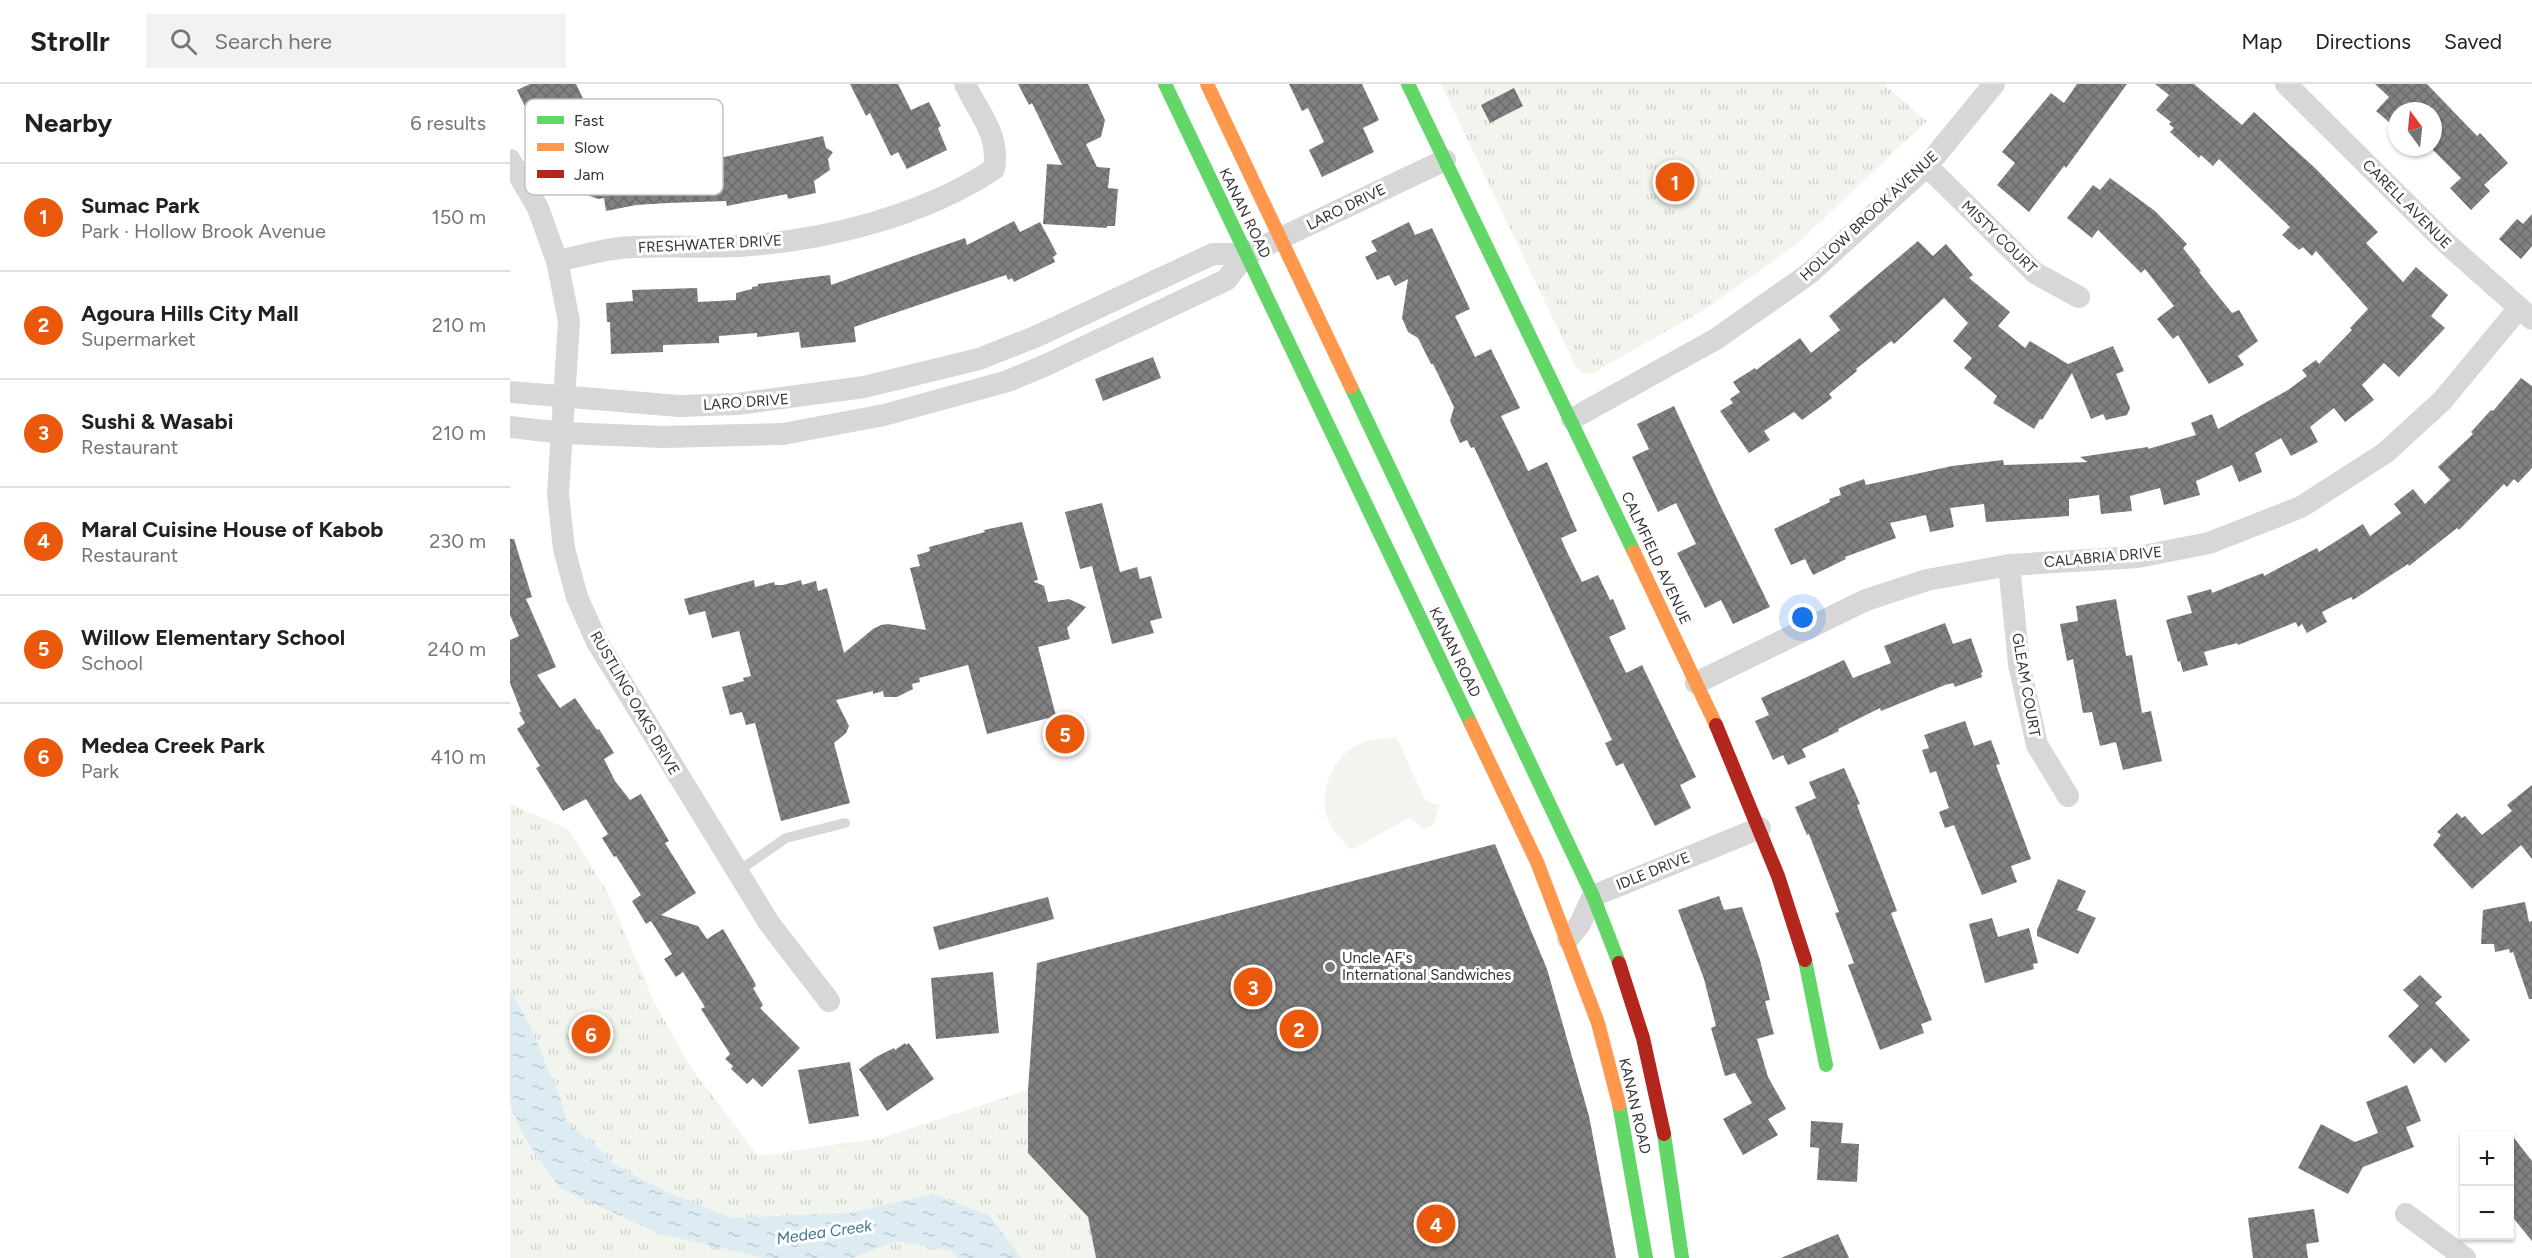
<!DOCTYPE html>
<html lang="en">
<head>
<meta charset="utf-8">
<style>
  body { margin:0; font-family:Figtree,sans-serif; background:#f2f2f2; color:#202124 }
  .controls { position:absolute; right:18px; bottom:18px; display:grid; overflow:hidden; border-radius:0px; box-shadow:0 2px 4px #0004 }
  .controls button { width:54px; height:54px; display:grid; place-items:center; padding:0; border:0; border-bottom:2px solid #e0e0e0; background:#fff; color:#202124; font:30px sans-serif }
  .compass { position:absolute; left:1878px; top:18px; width:54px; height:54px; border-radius:50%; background:#fff; box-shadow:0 2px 4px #0004; rotate:345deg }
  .you { position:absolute; left:1293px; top:534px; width:21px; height:21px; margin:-15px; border:4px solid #fff; border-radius:50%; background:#1a73e8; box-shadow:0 0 0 9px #1a73e833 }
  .badge { display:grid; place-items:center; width:39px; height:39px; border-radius:50%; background:#ea580c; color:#fff; font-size:20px; font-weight:700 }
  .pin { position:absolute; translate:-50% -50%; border:3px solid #fff; box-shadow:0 2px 6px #0006 }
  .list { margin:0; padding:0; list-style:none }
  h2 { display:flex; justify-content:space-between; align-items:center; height:78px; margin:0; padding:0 24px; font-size:26px }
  h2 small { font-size:20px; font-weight:400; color:#757577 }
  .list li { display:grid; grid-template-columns:39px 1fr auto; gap:18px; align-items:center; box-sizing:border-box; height:108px; padding:0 24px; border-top:2px solid #e0e0e0 }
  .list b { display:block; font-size:22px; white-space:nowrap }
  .list p { margin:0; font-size:20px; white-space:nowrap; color:#757577 }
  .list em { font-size:20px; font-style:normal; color:#757577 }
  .icon { flex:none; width:33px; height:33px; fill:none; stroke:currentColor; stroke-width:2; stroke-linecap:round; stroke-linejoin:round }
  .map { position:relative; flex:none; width:2022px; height:1174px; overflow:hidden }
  header { display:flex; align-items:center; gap:36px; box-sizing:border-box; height:84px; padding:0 30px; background:#fff; border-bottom:2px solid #e0e0e0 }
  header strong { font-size:28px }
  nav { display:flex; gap:33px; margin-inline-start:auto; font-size:21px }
  .search { width:420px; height:54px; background:#f2f2f2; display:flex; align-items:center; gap:15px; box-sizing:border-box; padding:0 21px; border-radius:0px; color:#757577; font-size:22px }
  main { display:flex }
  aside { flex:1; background:#fff }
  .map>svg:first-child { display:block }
  .grass { fill:url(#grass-tufts) }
  .pitch { fill:#f1f5ed }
  .water { fill:url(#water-ripples) }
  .building { fill:url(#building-cross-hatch) }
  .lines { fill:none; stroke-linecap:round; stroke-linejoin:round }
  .lane { stroke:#d7d7d7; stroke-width:10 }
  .street { stroke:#d7d7d7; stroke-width:22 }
  .fast { stroke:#63d668; stroke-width:14 }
  .slow { stroke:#ff974d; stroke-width:14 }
  .jam { stroke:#b3261e; stroke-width:14 }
  .poi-dot { fill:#7a7a7a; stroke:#fff; stroke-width:2 }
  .labels { text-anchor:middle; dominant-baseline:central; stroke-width:6; stroke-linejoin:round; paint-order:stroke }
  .street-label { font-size:15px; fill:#333; stroke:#fff }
  .poi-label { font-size:15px; fill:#333; stroke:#fff; text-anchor:start }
  .water-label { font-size:16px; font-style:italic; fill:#3f7597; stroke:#fff }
  .key { fill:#fff; stroke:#c2c2c2; stroke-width:1.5 }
  .key-label { font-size:16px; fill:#333 }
</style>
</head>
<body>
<header>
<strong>Strollr</strong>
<div class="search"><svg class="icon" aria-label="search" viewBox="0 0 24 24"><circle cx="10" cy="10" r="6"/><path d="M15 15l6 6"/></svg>Search here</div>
<nav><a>Map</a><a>Directions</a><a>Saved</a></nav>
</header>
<main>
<aside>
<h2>Nearby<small>6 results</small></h2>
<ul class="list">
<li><span class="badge">1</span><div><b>Sumac Park</b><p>Park · Hollow Brook Avenue</p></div><em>150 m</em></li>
<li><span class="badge">2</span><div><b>Agoura Hills City Mall</b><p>Supermarket</p></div><em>210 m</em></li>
<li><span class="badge">3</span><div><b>Sushi &amp; Wasabi</b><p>Restaurant</p></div><em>210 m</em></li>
<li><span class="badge">4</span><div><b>Maral Cuisine House of Kabob</b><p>Restaurant</p></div><em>230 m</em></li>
<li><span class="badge">5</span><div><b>Willow Elementary School</b><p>School</p></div><em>240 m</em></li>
<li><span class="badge">6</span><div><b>Medea Creek Park</b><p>Park</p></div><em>410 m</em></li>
</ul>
</aside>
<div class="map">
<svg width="2022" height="1174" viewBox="0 0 2022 1174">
  <defs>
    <pattern id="grass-tufts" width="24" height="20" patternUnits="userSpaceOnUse" patternTransform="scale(1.5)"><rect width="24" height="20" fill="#f1f5ed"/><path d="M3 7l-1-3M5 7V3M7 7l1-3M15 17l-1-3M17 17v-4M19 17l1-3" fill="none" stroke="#cfd2cc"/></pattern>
    <pattern id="water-ripples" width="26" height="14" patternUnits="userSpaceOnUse" patternTransform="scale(1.5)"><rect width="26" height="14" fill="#ddebf3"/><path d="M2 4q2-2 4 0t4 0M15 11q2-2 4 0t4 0" fill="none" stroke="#becad1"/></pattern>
    <pattern id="building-cross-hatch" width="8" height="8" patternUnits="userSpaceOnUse" patternTransform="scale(1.5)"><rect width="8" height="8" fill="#818181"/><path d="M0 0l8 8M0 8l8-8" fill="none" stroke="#6a6a6a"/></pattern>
  </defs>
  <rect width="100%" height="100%" fill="#fff"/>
  <path class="grass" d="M 931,0 L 1374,0 L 1417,37 L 1287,160 L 1197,224 L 1081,290 L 1072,289 L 1066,283 Z
    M 0,720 L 58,745 L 99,811 L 143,916 L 181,984 L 248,1072 L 371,1054 L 518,1006 L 518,1069 L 578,1133 L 586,1174 L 0,1174 Z"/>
  <path class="pitch" d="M 886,653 L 915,716 L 929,721 L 924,740 L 914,745 L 899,734 L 841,766 C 834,757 823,747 818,736 C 807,708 823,673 849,660 C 859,655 875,655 886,653 Z"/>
  <path class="water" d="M 0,905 L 18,938 L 49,1011 L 58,1040 L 91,1066 L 102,1079 L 152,1106 L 222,1134 L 340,1129 L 422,1110 L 479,1131 L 511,1174 L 448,1174 L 441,1167 L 386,1157 L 341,1174 L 253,1174 L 148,1149 L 50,1104 L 14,1053 L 0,1019 Z"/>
  <path class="building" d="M 20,0 L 66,0 L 78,25 L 47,40 L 37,35 L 33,27 L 20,33 L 7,6 Z
    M 340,0 L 388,0 L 401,26 L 419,18 L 431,42 L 428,44 L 437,66 L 397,85 L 388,68 L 381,72 L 360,29 L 356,32 Z
    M 508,0 L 578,0 L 595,36 L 591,53 L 576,60 L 587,83 L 600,84 L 598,104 L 608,105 L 605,142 L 597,142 L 597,144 L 533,140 L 537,80 L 552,81 L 522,19 L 519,21 Z
    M 779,0 L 852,0 L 869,36 L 853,44 L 864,68 L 812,93 L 799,66 L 814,58 L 798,24 L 792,27 Z
    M 1567,0 L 1617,0 L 1556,84 L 1554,82 L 1519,128 L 1487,101 L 1505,79 L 1492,68 L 1541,9 L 1554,19 Z
    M 1645,0 L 1684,0 L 1732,41 L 1744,28 L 1805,84 L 1868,148 L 1856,159 L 1893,198 L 1906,183 L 1938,211 L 1921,232 L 1935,244 L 1889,293 L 1874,279 L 1852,301 L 1864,316 L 1835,338 L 1824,324 L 1800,343 L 1808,358 L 1781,372 L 1771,354 L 1745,369 L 1752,388 L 1729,398 L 1722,381 L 1686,397 L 1690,411 L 1654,421 L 1650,404 L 1620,412 L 1622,427 L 1591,430 L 1589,411 L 1559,415 L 1559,432 L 1476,438 L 1474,420 L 1440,424 L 1444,443 L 1420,448 L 1416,431 L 1380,439 L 1386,454 L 1335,473 L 1336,475 L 1303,491 L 1295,475 L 1281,481 L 1264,445 L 1320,418 L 1319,415 L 1331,411 L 1329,404 L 1354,395 L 1356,401 L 1442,382 L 1493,376 L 1494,381 L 1578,378 L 1570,373 L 1638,363 L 1638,365 L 1686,351 L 1681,339 L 1702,330 L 1708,345 L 1778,306 L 1797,292 L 1792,286 L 1806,276 L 1809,280 L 1842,246 L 1840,244 L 1858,225 L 1806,167 L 1802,172 L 1793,163 L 1789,166 L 1772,151 L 1780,143 L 1709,75 L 1703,82 L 1691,71 L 1689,74 L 1660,48 L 1664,44 L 1659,40 L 1661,38 L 1646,26 L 1659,11 Z
    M 1865,0 L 1917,0 L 1967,52 L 1970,49 L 1998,79 L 1974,101 L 1980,107 L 1961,126 L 1940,104 L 1951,94 L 1923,66 L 1923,27 L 1887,27 L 1887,45 L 1866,27 L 1879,13 Z
    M 1004,4 L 1013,22 L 980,39 L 971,21 Z
    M 313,52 L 316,64 L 323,68 L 318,75 L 320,86 L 304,97 L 306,109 L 278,115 L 277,110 L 217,122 L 216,117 L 158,119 L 126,121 L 96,127 L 94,114 L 88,115 L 74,110 L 68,76 L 115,67 L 116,75 L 185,70 L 186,79 Z
    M 1600,94 L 1645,127 L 1677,160 L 1673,164 L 1691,187 L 1689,188 L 1722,229 L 1729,226 L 1748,257 L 1728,272 L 1734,281 L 1699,300 L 1668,251 L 1663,255 L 1647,235 L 1664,222 L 1635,185 L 1631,189 L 1588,146 L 1582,154 L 1557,134 L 1583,101 L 1590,106 Z
    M 2022,130 L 2022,162 L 2011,175 L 1989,155 L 2007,135 L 2013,140 Z
    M 504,137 L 510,148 L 530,138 L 547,170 L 543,173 L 545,178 L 504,198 L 502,194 L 498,196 L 496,191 L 344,243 L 346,258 L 291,264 L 289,248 L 247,253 L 247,249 L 209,252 L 209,259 L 153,261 L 153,268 L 101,270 L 100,238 L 97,238 L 96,219 L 123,217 L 122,206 L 187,204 L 188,218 L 226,216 L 226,209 L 242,205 L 242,203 L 248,202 L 248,200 L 320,191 L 321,201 L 455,154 L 457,161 Z
    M 899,138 L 905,151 L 922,144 L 960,225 L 945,232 L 965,273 L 981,265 L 1010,324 L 991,332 L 1010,370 L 1018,387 L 1037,378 L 1067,447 L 1051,454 L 1057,468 L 1072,498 L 1088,491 L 1100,516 L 1103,515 L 1116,545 L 1099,553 L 1116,589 L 1132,581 L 1186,693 L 1170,701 L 1181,724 L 1145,742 L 1113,679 L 1106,682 L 1095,659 L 1102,656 L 964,363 L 961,364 L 957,356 L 950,359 L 940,337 L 944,323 L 923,280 L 921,280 L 908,254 L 898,248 L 892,234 L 898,195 L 885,202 L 879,191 L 867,196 L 855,173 L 867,167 L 861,157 Z
    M 1408,157 L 1423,172 L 1436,160 L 1463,191 L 1459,194 L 1500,228 L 1488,242 L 1515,264 L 1520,257 L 1558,280 L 1603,262 L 1614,287 L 1606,290 L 1620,324 L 1617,331 L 1596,336 L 1593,330 L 1581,335 L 1562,289 L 1532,336 L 1530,335 L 1524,345 L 1483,319 L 1487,312 L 1454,284 L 1462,274 L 1443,257 L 1458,239 L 1434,214 L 1384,260 L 1381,257 L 1346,285 L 1347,287 L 1319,310 L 1322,314 L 1292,336 L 1284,328 L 1254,347 L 1260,356 L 1239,369 L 1210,327 L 1223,319 L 1220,315 L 1230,308 L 1223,298 L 1245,284 L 1246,286 L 1290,254 L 1301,269 L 1330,246 L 1319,232 Z
    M 643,273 L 651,294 L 593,317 L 585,295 Z
    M 2011,294 L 2022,302 L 2022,384 L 2008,399 L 2004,395 L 1997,403 L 1994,400 L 1949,446 L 1947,444 L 1899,482 L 1898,480 L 1843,516 L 1841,513 L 1812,528 L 1817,538 L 1797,549 L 1792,540 L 1788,543 L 1786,538 L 1728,561 L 1727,559 L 1694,568 L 1698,581 L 1673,588 L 1670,577 L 1668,578 L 1656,536 L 1682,529 L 1677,512 L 1701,505 L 1702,509 L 1753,489 L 1754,492 L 1807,464 L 1809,468 L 1853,440 L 1860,452 L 1891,429 L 1884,420 L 1903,405 L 1915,420 L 1940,396 L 1928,383 L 1963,350 L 1961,348 L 1981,326 L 1983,327 Z
    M 1164,322 L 1209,419 L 1260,523 L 1223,540 L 1211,516 L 1195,524 L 1167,469 L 1186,460 L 1166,419 L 1148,428 L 1122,373 L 1139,365 L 1127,340 Z
    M 592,419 L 610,488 L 627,483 L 630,495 L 641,492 L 652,534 L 640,537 L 644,549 L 602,560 L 582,482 L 570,485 L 555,428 Z
    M 512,438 L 528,496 L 523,497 L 534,502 L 538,518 L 559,515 L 576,523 L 557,544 L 560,555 L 528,563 L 546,632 L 477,650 L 458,581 L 409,594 L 410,598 L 402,600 L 403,605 L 387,613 L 374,613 L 373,607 L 363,610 L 363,607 L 326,616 L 339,642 L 336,649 L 324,659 L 340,719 L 271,737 L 245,639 L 236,641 L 232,628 L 220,631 L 212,603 L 234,597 L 233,594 L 241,592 L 229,547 L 202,554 L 195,527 L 179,531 L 174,515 L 244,496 L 245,503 L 264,498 L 265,501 L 273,501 L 291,496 L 292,501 L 306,497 L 308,507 L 317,504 L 334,569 L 363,545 L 371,541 L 378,540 L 416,546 L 400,484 L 410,482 L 407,471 L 420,467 L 419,463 L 475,448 L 474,446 Z
    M 0,455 L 4,455 L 22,513 L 16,515 L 46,583 L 27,591 L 50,624 L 65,614 L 87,646 L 89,645 L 104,669 L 94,675 L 105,697 L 120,716 L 131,710 L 159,757 L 155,759 L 186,809 L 151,831 L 188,842 L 197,855 L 213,845 L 245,899 L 246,902 L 243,904 L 253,921 L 250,924 L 290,964 L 252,1003 L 243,994 L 237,1000 L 221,985 L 223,982 L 215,975 L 220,970 L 191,925 L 195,923 L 173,888 L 166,893 L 154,875 L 162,870 L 141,837 L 136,840 L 122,817 L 131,811 L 106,772 L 104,773 L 92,754 L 98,750 L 76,715 L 53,727 L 26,684 L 30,682 L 7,645 L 15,639 L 9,629 L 11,627 L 0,599 L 0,556 L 9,552 L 0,531 Z
    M 1606,515 L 1616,572 L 1622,571 L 1632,629 L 1641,627 L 1652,677 L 1613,686 L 1606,658 L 1590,662 L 1582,628 L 1573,629 L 1563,575 L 1557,577 L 1550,540 L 1568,537 L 1566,522 Z
    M 1435,539 L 1443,560 L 1461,554 L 1473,588 L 1471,589 L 1472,593 L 1445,603 L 1443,599 L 1435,601 L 1371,627 L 1370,624 L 1328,645 L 1329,647 L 1292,665 L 1296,673 L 1278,681 L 1273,671 L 1263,676 L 1245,637 L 1259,631 L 1251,614 L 1334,576 L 1343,594 L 1381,579 L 1374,562 Z
    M 1455,637 L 1464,662 L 1481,656 L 1490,680 L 1486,681 L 1521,775 L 1501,782 L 1507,798 L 1472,811 L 1444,741 L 1435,744 L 1429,728 L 1439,724 L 1426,687 L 1420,689 L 1412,666 L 1419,664 L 1414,651 Z
    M 1334,684 L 1350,720 L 1347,721 L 1387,827 L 1381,829 L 1422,936 L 1411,940 L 1414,949 L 1370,966 L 1338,881 L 1344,879 L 1325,829 L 1329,828 L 1299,750 L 1297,751 L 1285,723 L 1306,714 L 1299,698 Z
    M 2022,701 L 2022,775 L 2011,761 L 1962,805 L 1923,761 L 1931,751 L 1927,748 L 1947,729 L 1952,734 L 1955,732 L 1972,751 L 2002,727 L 1997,721 Z
    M 985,760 L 1037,885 L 1079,1032 L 1106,1174 L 586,1174 L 578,1133 L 518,1069 L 518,1006 L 527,879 Z
    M 1548,795 L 1576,807 L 1567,826 L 1586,834 L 1568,870 L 1527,852 L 1527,846 Z
    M 1209,812 L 1214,826 L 1232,823 L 1250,876 L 1260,916 L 1255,917 L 1264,950 L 1247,955 L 1258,993 L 1276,1025 L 1258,1035 L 1268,1051 L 1233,1071 L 1213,1035 L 1242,1019 L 1225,989 L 1215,992 L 1201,944 L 1206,942 L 1194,895 L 1168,826 Z
    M 538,813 L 544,835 L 429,866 L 423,843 Z
    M 2015,818 L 2019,838 L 2022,837 L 2022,915 L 2019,915 L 2003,868 L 2000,869 L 1999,865 L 1985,868 L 1984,860 L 1971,860 L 1973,826 Z
    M 1482,834 L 1488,853 L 1519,844 L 1528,879 L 1523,880 L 1524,885 L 1475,899 L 1459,840 Z
    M 483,888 L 489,949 L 426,955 L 421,894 Z
    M 1910,891 L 1932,913 L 1925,919 L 1960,956 L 1935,979 L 1921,964 L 1904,980 L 1878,952 L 1909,922 L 1893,906 Z
    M 395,959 L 396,961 L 399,959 L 424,995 L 377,1027 L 349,985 L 366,973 L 384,964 L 385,966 Z
    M 340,978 L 349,1032 L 299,1040 L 288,986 Z
    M 1897,1001 L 1911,1037 L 1896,1043 L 1904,1063 L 1853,1083 L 1838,1110 L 1788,1084 L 1811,1040 L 1845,1058 L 1868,1049 L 1856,1018 Z
    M 1301,1037 L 1333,1039 L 1331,1059 L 1349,1060 L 1347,1098 L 1307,1096 L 1309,1064 L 1300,1063 Z
    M 2000,1049 L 2022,1077 L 2022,1157 L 2000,1130 Z
    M 1804,1125 L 1809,1158 L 1796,1160 L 1798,1174 L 1743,1174 L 1738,1134 Z
    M 1328,1150 L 1339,1174 L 1271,1174 Z"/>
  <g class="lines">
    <path class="lane" d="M 227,788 L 276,754 L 335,739"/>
    <path class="street" d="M 1776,0 L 1935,158 L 2022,235
      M 0,76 L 28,124 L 47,177 L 59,237 L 48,410 L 54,465 L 67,513 L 87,558 L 259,839 L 319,917
      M 1417,82 L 1525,189 L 1569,213
      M 47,177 C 68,173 89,166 110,164 C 149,161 189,164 229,162 C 314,157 413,132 484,85 C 490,50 469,30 455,0
      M 0,308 L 169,322 L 227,320 L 354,303 L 469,275 L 525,253 L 703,170 L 737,170 L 935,76
      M 1062,335 L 1206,255 L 1300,189 L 1417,82 L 1484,0
      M 0,343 L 53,349 L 153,353 L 273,350 L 374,331 L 498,297 L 536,281 L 716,196 L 737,170
      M 1499,481 L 1509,580 L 1527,661 L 1558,712
      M 1186,599 L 1356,516 L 1417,496 L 1499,481 L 1628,473 L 1699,459 L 1791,423 L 1875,369 L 1932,317 L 2009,224
      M 1058,855 L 1070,840 L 1083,812 L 1250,744
      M 1896,1130 L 1955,1174"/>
    <path class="fast" d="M 655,0 L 961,640
      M 898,0 L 1124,468
      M 841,303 L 1083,812 L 1109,879
      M 1295,876 L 1316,981
      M 1109,1020 L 1136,1174
      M 1154,1050 L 1172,1174"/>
    <path class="slow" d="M 697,0 L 841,303
      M 1124,468 L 1206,641
      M 961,640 L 1027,778 L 1088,939 L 1109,1020"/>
    <path class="jam" d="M 1206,641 L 1268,792 L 1295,876
      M 1109,879 L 1133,954 L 1154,1050"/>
  </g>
  <circle class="poi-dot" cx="820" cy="883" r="6"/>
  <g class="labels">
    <g class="street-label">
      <text transform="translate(1897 120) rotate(45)">CARELL AVENUE</text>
      <text transform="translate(836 123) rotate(-26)">LARO DRIVE</text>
      <text transform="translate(735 129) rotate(64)">KANAN ROAD</text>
      <text transform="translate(1359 132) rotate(-43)">HOLLOW BROOK AVENUE</text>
      <text transform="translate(1489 153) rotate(44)">MISTY COURT</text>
      <text transform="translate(200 160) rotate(-3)">FRESHWATER DRIVE</text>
      <text transform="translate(236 318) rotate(-4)">LARO DRIVE</text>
      <text transform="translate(1593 473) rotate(-5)">CALABRIA DRIVE</text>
      <text transform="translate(1146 474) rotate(65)">CALMFIELD AVENUE</text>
      <text transform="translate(945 568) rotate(64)">KANAN ROAD</text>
      <text transform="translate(1516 601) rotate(80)">GLEAM COURT</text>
      <text transform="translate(125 619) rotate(60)">RUSTLING OAKS DRIVE</text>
      <text transform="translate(1143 787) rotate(-22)">IDLE DRIVE</text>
      <text transform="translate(1125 1022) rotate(77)">KANAN ROAD</text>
    </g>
    <g class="poi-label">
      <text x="832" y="874">Uncle AF's<tspan x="832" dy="17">International Sandwiches</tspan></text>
    </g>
    <g class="water-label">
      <text transform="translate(314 1148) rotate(-8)">Medea Creek</text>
    </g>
  </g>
  <rect x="15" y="15" width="198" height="96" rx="9" class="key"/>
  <rect x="27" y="32" width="27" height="8" fill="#63d668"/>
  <rect x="27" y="59" width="27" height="8" fill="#ff974d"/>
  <rect x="27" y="86" width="27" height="8" fill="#b3261e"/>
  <g class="key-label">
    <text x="64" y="42">Fast</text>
    <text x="64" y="69">Slow</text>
    <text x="64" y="96">Jam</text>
  </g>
</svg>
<div class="controls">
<button>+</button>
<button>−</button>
</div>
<svg class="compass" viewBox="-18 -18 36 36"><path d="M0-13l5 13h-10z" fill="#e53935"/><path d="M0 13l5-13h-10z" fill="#757577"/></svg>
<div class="you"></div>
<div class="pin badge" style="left:1165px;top:98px">1</div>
<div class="pin badge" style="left:789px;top:945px">2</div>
<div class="pin badge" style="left:743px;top:903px">3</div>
<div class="pin badge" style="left:926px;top:1140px">4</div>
<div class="pin badge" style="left:555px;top:650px">5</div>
<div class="pin badge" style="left:81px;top:950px">6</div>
</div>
</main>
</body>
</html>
